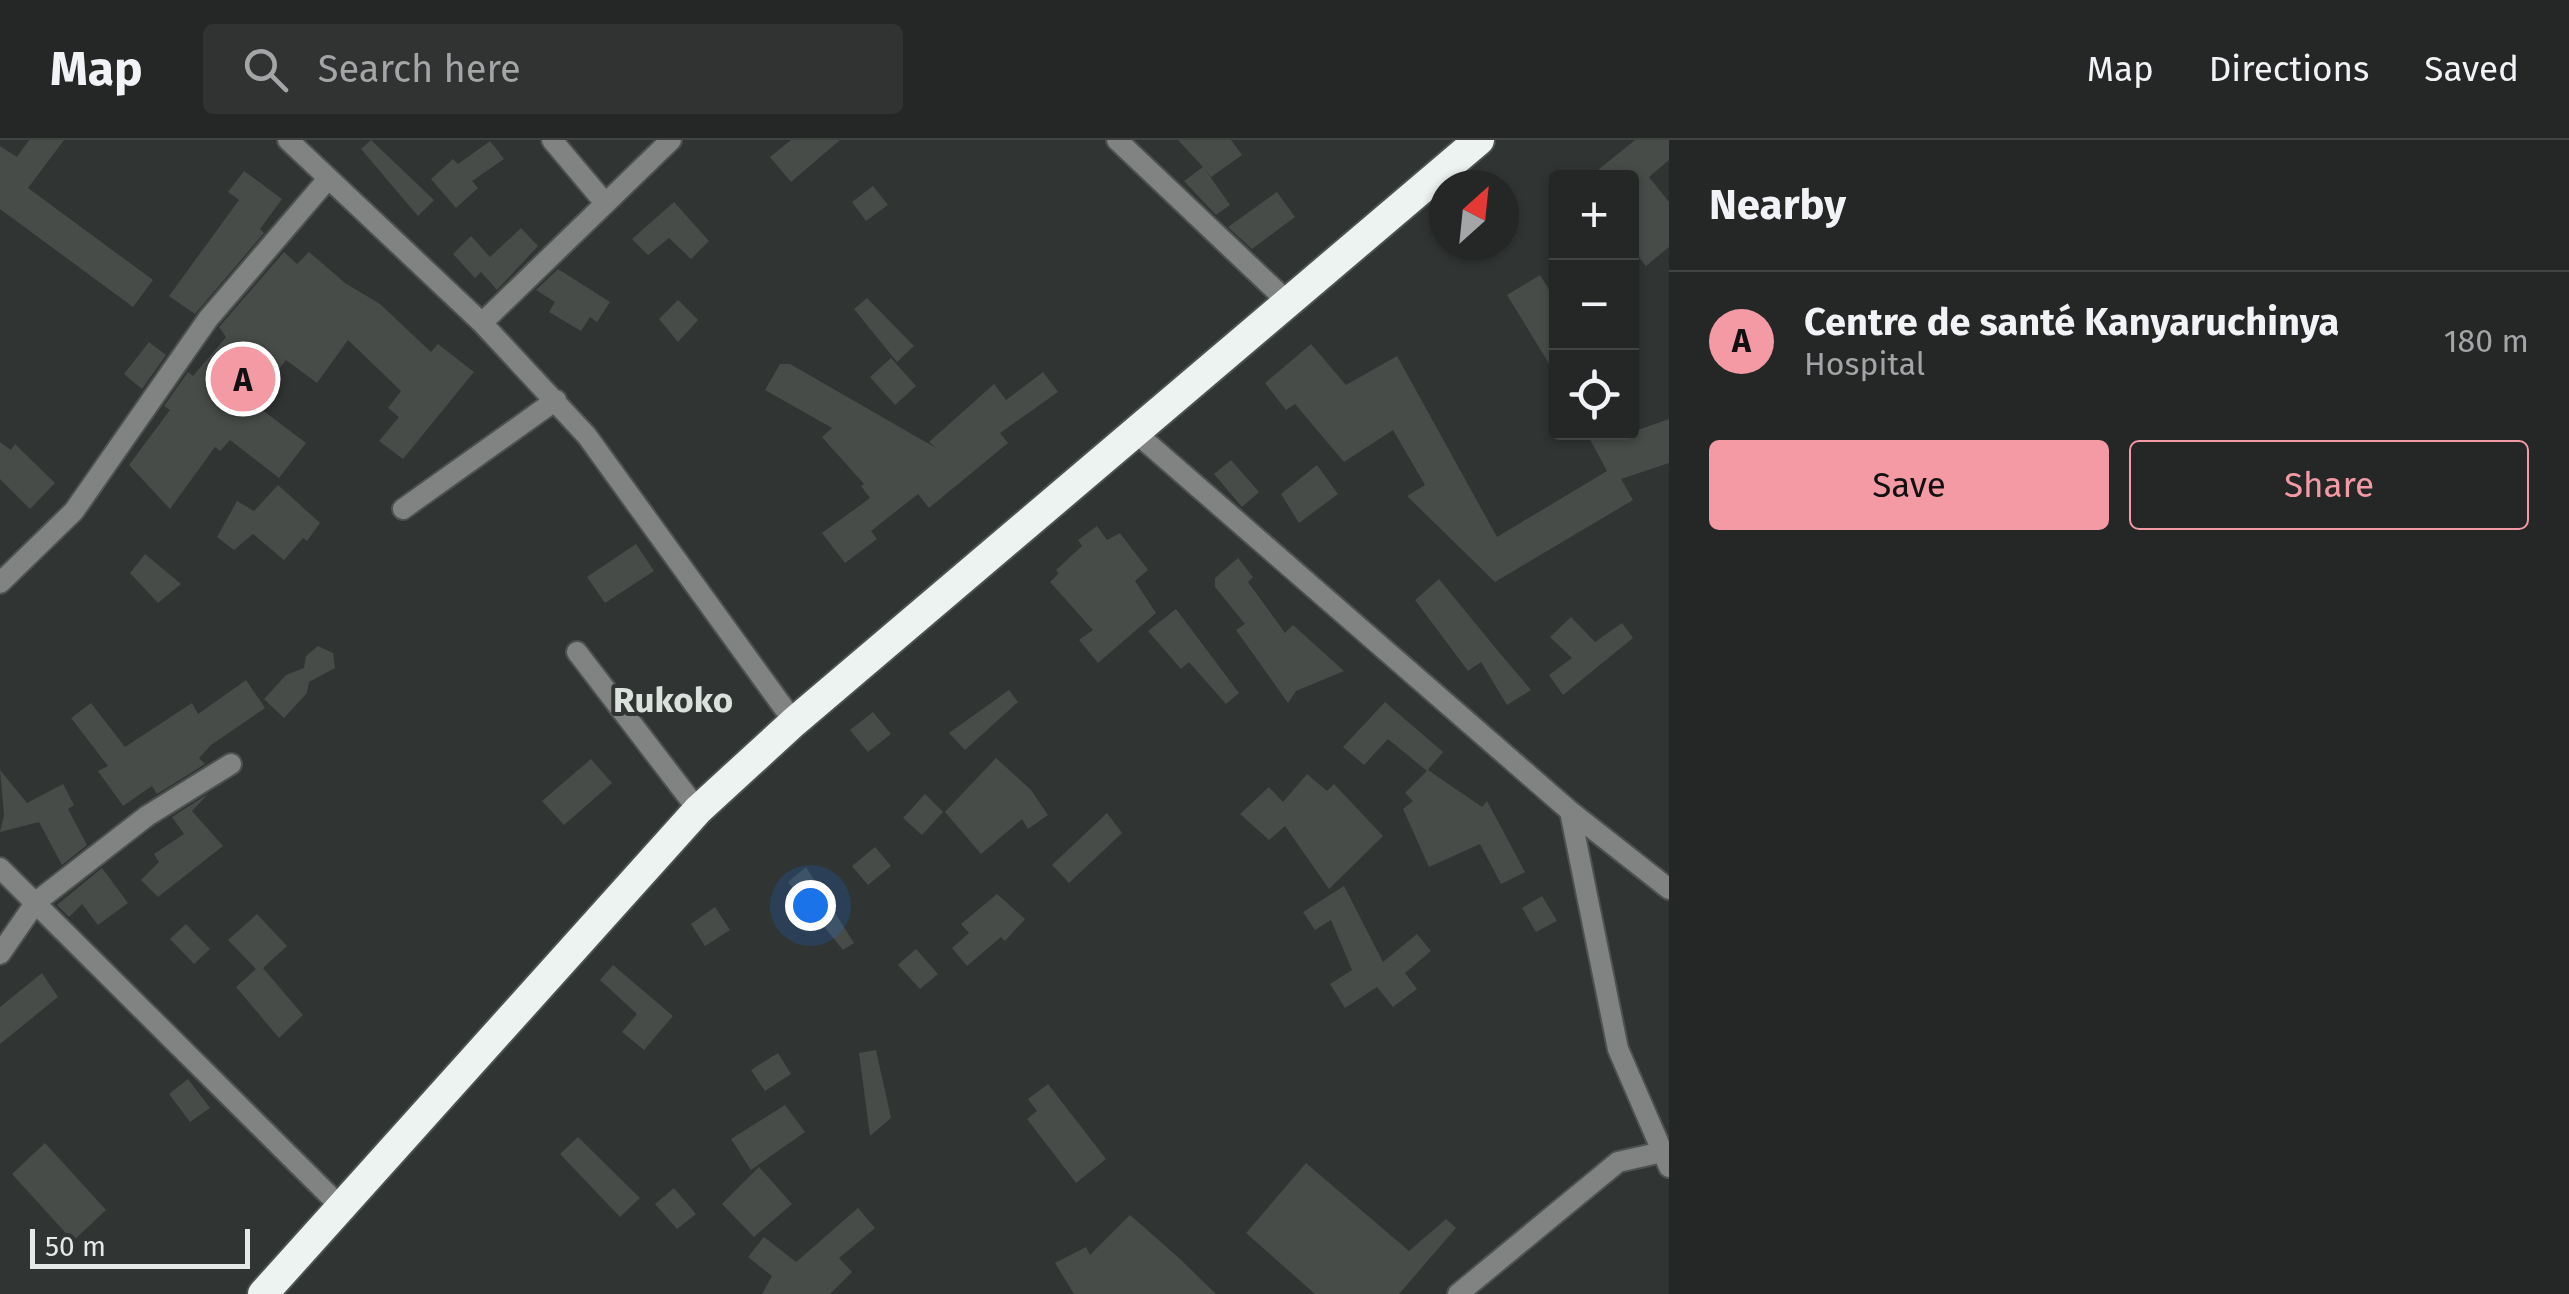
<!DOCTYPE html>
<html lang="en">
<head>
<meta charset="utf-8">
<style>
  body { margin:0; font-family:"Fira Sans",sans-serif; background:#303332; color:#f1f3f6 }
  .controls { position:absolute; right:30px; top:30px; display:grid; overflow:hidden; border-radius:10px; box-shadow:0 2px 8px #0004 }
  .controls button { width:90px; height:90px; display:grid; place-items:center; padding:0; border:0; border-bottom:2px solid #414443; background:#242726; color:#f1f3f6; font:50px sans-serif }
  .compass { position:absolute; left:1429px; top:30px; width:90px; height:90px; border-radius:50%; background:#242726; box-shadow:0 2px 8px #0004; rotate:27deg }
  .scale { position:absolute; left:30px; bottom:25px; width:220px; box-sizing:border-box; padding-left:10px; border:5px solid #e6e9e7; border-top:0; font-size:28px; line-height:35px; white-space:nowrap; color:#e6e9e7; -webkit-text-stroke:8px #303432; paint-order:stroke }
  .you { position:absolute; left:810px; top:765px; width:35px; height:35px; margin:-25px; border:8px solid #fff; border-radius:50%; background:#1a73e8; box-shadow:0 0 0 15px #1a73e833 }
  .badge { display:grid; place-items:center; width:65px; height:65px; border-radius:50%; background:#f49aa5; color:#111; font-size:32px; font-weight:700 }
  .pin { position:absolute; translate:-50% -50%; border:5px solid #fff; box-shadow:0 2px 10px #0006 }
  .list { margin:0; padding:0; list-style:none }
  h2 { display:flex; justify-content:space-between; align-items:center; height:130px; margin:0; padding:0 40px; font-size:42px }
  h2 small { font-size:32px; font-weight:400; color:#a3a5a7 }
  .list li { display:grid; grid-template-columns:65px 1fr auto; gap:30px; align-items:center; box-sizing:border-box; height:140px; padding:0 40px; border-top:2px solid #414443 }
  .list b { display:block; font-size:38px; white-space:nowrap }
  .list p { margin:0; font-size:32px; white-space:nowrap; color:#a3a5a7 }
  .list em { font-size:32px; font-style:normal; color:#a3a5a7 }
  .actions { display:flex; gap:20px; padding:30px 40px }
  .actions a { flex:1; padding:22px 0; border:2px solid #f49aa5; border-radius:10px; text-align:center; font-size:35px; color:#f49aa5 }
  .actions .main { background:#f49aa5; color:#111 }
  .icon { flex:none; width:55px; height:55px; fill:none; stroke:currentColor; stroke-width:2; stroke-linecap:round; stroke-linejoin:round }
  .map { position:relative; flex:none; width:1669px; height:1154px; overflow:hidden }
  header { display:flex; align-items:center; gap:60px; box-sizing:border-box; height:140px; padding:0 50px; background:#242726; border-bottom:2px solid #414443 }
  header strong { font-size:48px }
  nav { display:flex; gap:55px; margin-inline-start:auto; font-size:35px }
  .search { width:700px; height:90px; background:#303332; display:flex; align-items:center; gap:25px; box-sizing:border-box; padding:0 35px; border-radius:10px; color:#a3a5a7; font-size:38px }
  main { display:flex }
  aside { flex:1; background:#242726 }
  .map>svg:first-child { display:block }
  .building { fill:#474c49 }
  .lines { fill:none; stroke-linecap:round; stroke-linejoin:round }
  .street-casing { stroke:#4d514f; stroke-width:24 }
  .highway-casing { stroke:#4d514f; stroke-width:34 }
  .street { stroke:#818382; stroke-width:20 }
  .highway { stroke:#edf3f0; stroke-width:30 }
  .labels { text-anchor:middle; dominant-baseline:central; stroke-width:8; stroke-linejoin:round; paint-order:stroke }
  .quarter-label { font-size:35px; font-weight:bold; fill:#dbe2de; stroke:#303432 }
</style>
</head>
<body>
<header>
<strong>Map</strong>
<div class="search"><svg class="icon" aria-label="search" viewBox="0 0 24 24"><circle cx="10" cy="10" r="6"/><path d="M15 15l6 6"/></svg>Search here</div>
<nav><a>Map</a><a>Directions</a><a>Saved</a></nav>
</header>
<main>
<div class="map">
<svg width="1669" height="1154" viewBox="0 0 1669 1154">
  <rect width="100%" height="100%" fill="#303432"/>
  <path class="building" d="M 29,0 L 64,0 L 28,48 L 153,140 L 133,167 L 0,69 L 0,6 L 17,17 Z
    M 371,0 L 434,60 L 418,76 L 361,9 Z
    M 791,0 L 840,0 L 791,42 L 770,17 Z
    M 1178,0 L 1231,0 L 1242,15 L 1211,37 L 1204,28 L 1230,65 L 1216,75 L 1184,41 L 1203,27 Z
    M 1635,0 L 1669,0 L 1669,20 L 1649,37 L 1669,62 L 1669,107 L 1646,126 L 1632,109 L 1632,38 L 1588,38 Z
    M 490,1 L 504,19 L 472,41 L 478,48 L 456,68 L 431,39 L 453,19 L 458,24 Z
    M 244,31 L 282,59 L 260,89 L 264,93 L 195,174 L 169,156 L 239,60 L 228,52 Z
    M 873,46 L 888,65 L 866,81 L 852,62 Z
    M 1277,52 L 1295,77 L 1252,109 L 1228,87 Z
    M 674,62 L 709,101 L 691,119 L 669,98 L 648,115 L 632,99 Z
    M 521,88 L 538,106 L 497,150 L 481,132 L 475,138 L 453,114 L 471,96 L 490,117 Z
    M 284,112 L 297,124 L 309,112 L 345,143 L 380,164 L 431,212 L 438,204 L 474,232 L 403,319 L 379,301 L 399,277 L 388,268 L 401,251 L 348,200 L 317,243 L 286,220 L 253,263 L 306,303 L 279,338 L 230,300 L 220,311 L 215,307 L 170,369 L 129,325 L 170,270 L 164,266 L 188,232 L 193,236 L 226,197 L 219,187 Z
    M 558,129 L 610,162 L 597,182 L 590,177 L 581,191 L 549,172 L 555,162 L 536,150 Z
    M 1540,135 L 1556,161 L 1556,235 L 1507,155 Z
    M 867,158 L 914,206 L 897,222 L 854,169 Z
    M 678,160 L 698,180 L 678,202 L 659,179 Z
    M 149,202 L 166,215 L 142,249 L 124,234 Z
    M 1311,204 L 1346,245 L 1397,216 L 1497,397 L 1607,331 L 1586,292 L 1632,292 L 1669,279 L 1669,323 L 1621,339 L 1633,360 L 1495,442 L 1407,356 L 1425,345 L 1393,290 L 1344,322 L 1295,264 L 1286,270 L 1265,243 Z
    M 891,218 L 916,246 L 895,265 L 870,237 Z
    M 780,224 L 790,224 L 936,308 L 929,302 L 994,244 L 1006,260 L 1043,232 L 1058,252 L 1000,293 L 1008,303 L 929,368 L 918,354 L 871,391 L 877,399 L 845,423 L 822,393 L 870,358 L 861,346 L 864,344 L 822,297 L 832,288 L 765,250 Z
    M 0,302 L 11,310 L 15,304 L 55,343 L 30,369 L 0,339 Z
    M 1231,320 L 1259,352 L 1242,367 L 1214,334 Z
    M 1317,325 L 1338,354 L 1299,383 L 1281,354 Z
    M 278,345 L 320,383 L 307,401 L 303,398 L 284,420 L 253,394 L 234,410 L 217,397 L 237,361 L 254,371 Z
    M 1097,386 L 1107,400 L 1120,393 L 1148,430 L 1135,441 L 1156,473 L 1098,523 L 1079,500 L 1093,490 L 1050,442 L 1059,433 L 1056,430 L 1082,406 L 1078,400 Z
    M 636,404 L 654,431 L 605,463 L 587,437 Z
    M 145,414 L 181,444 L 158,463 L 130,433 Z
    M 1238,418 L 1253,437 L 1248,442 L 1285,493 L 1293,485 L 1344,531 L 1296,551 L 1288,563 L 1236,490 L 1245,484 L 1215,447 L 1215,438 Z
    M 1439,439 L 1498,511 L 1531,550 L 1507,565 L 1481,522 L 1468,531 L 1415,460 Z
    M 1176,469 L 1239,553 L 1226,564 L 1189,522 L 1181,529 L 1148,491 Z
    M 1571,477 L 1595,502 L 1622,483 L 1633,498 L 1563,555 L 1549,535 L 1572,518 L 1550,497 Z
    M 318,506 L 333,513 L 335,528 L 309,542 L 307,553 L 284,578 L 264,559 L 286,535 L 304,528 L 306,516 Z
    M 246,540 L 265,568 L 211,605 L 199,618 L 205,624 L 157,654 L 152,646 L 123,666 L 98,631 L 108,626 L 71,578 L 91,563 L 125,607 L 192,563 L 198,574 Z
    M 1009,550 L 1018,562 L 965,610 L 949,593 Z
    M 1385,562 L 1443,612 L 1427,631 L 1388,599 L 1364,625 L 1343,607 Z
    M 873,572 L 891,594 L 868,612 L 850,590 Z
    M 996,618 L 1031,650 L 1048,675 L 1028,689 L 1022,679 L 981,714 L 945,672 Z
    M 591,619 L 612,643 L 564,685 L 542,661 Z
    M 0,630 L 27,663 L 63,644 L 74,665 L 68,669 L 87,705 L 62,725 L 39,682 L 0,692 L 4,675 Z
    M 1428,630 L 1482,667 L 1487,661 L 1525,732 L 1501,744 L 1480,704 L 1429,727 L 1403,669 L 1413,661 L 1405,653 Z
    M 1307,634 L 1327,651 L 1334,644 L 1383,696 L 1329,749 L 1285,686 L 1269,700 L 1240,674 L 1269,647 L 1283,662 Z
    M 208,654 L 192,671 L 223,706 L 158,757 L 141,740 L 159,722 L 154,714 L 184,694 L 172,677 Z
    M 925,654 L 943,672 L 922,695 L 903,678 Z
    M 1107,673 L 1122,693 L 1069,743 L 1052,725 Z
    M 875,707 L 891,726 L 868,745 L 852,726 Z
    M 806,727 L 854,803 L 843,810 L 788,742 Z
    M 102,728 L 128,763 L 98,785 L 82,764 L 69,777 L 57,765 Z
    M 1344,746 L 1383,822 L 1417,794 L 1431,811 L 1405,833 L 1417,849 L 1393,867 L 1377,847 L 1345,868 L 1330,844 L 1352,830 L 1331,780 L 1315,790 L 1303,772 Z
    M 997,754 L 1025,779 L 1005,801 L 1001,797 L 967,826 L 952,808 L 969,793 L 961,784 Z
    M 1542,756 L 1557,781 L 1536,792 L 1522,768 Z
    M 715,767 L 730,790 L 705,806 L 691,784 Z
    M 257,774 L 287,806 L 263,828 L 303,875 L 279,898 L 236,847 L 256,829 L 228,800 Z
    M 186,784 L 210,809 L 194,824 L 170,799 Z
    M 916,809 L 938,834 L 920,849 L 898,825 Z
    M 613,825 L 673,876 L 644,910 L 622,892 L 637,874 L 600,840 Z
    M 42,833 L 58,857 L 0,904 L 0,867 Z
    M 876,910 L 891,978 L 870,996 L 859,913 Z
    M 778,913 L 791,934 L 765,951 L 751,930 Z
    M 188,939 L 210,968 L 190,982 L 169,954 Z
    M 1048,944 L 1106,1019 L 1076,1043 L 1027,979 L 1037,971 L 1028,959 Z
    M 785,965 L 805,992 L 751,1030 L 731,999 Z
    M 578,997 L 640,1058 L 620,1077 L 560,1014 Z
    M 45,1003 L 106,1070 L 73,1101 L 12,1034 Z
    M 1306,1023 L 1409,1111 L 1446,1079 L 1456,1088 L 1399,1154 L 1315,1154 L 1246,1093 Z
    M 759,1027 L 792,1064 L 754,1097 L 722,1064 Z
    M 674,1048 L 696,1074 L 677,1089 L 655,1064 Z
    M 858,1068 L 875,1088 L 839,1118 L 852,1132 L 830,1154 L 762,1154 L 772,1136 L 748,1117 L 764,1097 L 796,1122 Z
    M 1130,1075 L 1179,1118 L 1216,1154 L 1074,1154 L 1055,1123 L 1086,1107 L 1090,1115 Z"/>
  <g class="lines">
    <g class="street-casing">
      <path id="street" d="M 288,0 L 482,183 L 587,296 L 794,582
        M 552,0 L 605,63
        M 1117,0 L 1290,164
        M 482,183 L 671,0
        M 1136,293 L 1570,671 L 1618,909 L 1669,1027
        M 403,369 L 556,260
        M 0,443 L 74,371 L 208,179 L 327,40
        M 577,512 L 698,670
        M 1570,671 L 1669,749
        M 0,728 L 341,1067
        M 0,814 L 36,762 L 147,676 L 231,624
        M 1458,1154 L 1618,1022 L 1662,1012"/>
    </g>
    <g class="highway-casing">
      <path id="highway" d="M 263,1154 L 698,670 L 794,582 L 1479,0"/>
    </g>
    <use href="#street" class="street"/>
    <use href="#highway" class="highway"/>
  </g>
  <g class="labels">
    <g class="quarter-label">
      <text x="673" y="560">Rukoko</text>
    </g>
  </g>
</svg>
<div class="controls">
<button>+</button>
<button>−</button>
<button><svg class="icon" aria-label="locate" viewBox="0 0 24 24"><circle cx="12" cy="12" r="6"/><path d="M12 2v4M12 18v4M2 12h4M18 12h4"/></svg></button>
</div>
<svg class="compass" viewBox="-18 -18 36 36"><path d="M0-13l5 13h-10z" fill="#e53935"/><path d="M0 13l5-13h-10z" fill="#a3a5a7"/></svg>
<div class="scale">50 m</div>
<div class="you"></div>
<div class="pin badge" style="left:243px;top:239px">A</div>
</div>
<aside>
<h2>Nearby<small></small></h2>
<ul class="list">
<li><span class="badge">A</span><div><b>Centre de santé Kanyaruchinya</b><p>Hospital</p></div><em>180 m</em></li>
</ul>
<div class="actions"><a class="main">Save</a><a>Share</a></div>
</aside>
</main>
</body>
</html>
